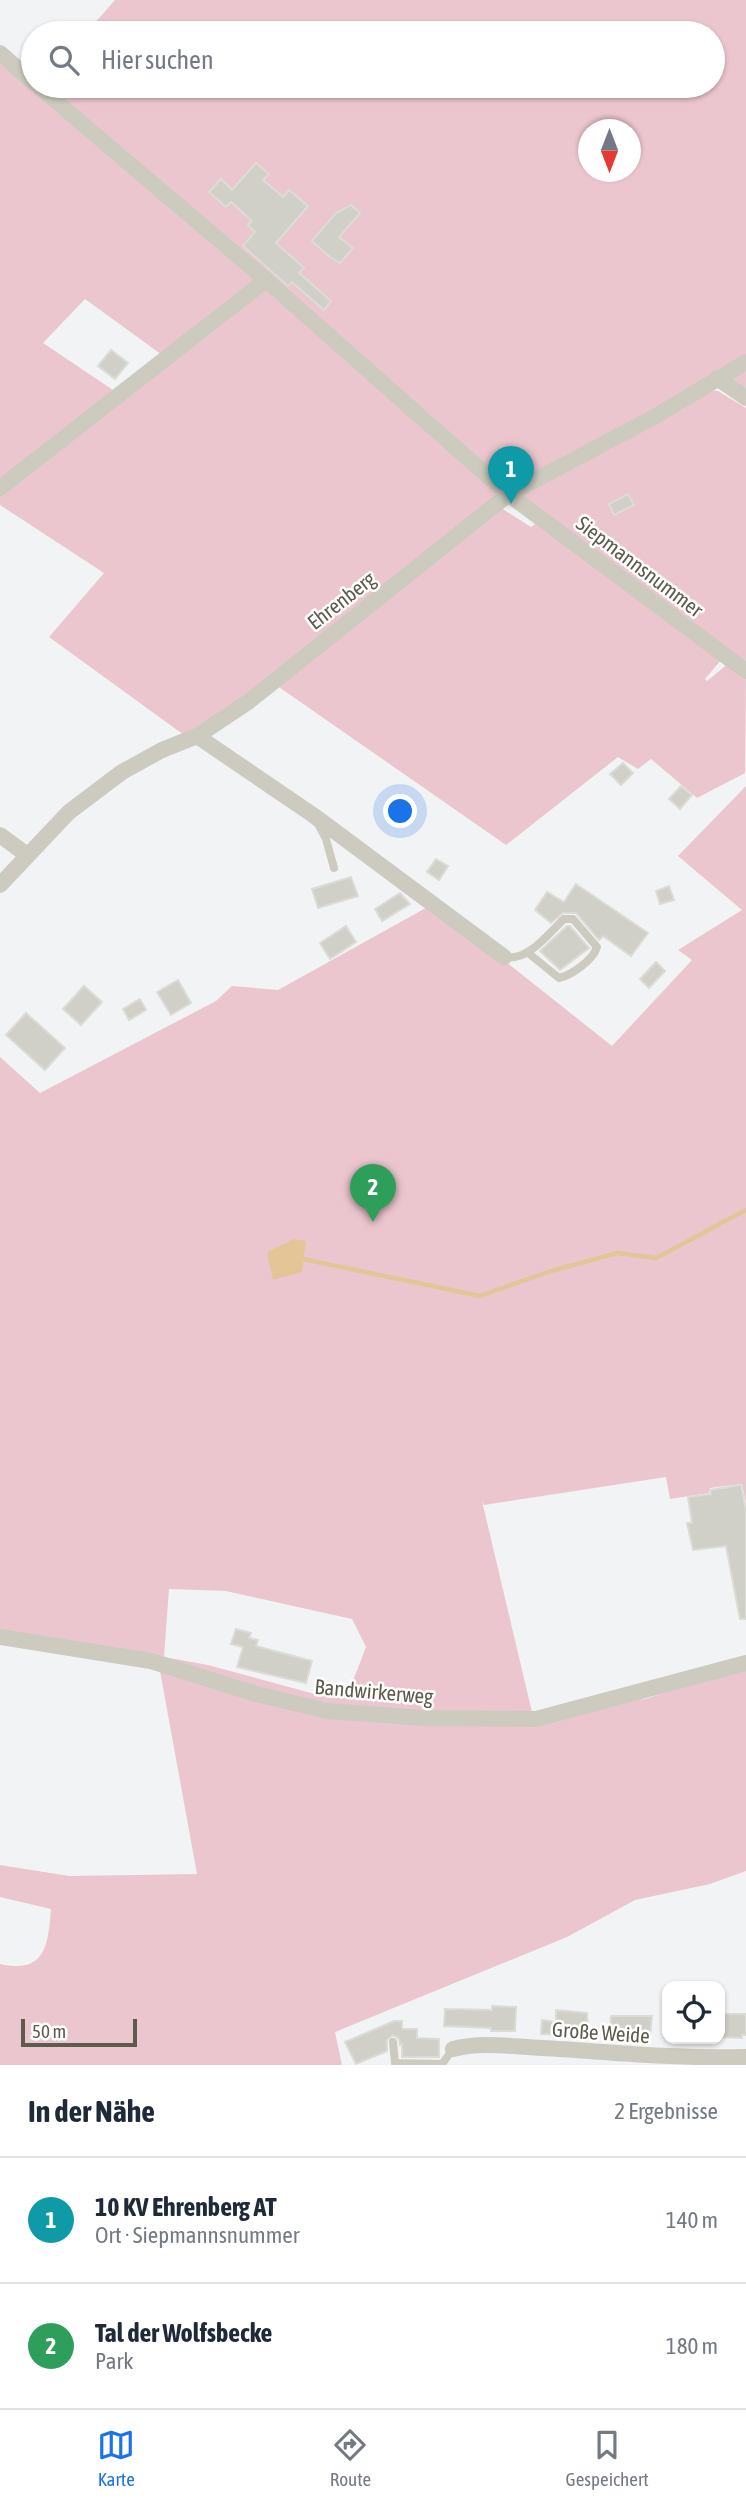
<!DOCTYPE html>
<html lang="de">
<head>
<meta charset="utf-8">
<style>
  body { margin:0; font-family:"Asap Condensed",sans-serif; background:#f2f2f3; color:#1f2937 }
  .controls { position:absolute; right:21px; bottom:21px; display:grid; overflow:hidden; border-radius:14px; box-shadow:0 2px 5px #0004 }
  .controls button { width:63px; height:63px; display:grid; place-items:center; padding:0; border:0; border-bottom:2px solid #e0e1e3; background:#fff; color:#1f2937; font:35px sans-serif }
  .compass { position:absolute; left:578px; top:119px; width:63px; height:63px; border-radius:50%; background:#fff; box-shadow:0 2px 5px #0004; rotate:180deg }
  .scale { position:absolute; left:21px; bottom:18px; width:116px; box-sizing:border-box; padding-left:7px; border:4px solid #5d5b4b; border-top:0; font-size:19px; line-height:24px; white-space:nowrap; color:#5d5b4b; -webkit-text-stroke:5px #fff; paint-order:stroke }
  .you { position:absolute; left:401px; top:812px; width:24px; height:24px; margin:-18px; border:5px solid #fff; border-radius:50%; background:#1a73e8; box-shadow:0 0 0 10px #1a73e833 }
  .badge { display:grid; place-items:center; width:46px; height:46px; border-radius:50%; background:#1a73e8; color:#fff; font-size:23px; font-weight:700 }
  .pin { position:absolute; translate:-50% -58px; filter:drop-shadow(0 2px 4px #0008) }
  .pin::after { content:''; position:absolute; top:37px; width:24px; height:21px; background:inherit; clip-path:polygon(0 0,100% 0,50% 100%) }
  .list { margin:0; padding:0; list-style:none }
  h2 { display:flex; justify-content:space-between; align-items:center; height:91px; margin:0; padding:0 28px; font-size:30px }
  h2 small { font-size:23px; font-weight:400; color:#747a83 }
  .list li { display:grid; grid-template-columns:46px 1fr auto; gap:21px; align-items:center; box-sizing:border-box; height:126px; padding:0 28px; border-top:2px solid #e0e1e3 }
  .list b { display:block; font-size:26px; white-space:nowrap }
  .list p { margin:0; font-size:23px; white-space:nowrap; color:#747a83 }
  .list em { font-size:23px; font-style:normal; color:#747a83 }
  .icon { flex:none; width:38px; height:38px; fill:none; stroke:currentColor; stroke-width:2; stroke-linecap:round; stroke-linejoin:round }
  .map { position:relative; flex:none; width:746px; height:2065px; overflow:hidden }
  .search { position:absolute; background:#fff; box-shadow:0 2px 5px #0004; left:21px; right:21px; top:21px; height:77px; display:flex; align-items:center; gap:18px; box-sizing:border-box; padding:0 24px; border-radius:38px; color:#747a83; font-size:26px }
  .sheet { height:343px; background:#fff }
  nav { display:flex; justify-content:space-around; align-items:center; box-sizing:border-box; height:98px; border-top:2px solid #e0e1e3; background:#fff; font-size:19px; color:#747a83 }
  nav a { display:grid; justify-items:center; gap:4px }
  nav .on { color:#1a73e8 }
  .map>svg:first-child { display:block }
  .green { fill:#ecc6cf; fill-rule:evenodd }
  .water { fill:#e4c598 }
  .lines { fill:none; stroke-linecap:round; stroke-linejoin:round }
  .stream { stroke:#e4c598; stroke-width:4.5 }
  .building { fill:#d0d0c9; stroke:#dcdcd7; stroke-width:2 }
  .lane { stroke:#cdcbbf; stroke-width:8 }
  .street { stroke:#cdcbbf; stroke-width:16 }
  .labels { text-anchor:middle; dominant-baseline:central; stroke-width:5; stroke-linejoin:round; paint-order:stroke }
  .street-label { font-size:21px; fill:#5d5b4b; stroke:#fff }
</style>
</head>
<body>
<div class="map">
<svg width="746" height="2065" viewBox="0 0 746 2065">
  <rect width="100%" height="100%" fill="#f2f3f4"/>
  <path class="green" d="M 115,0 L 746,0 L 746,404 L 710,380 L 507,495 L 281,674 L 184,735 L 49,637 L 104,573 L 0,505 L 0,64 L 3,59 L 40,86 L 713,86 L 713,33 L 86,33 ZM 588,130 L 630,130 L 630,172 L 588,172 ZM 85,299 L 169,360 L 122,396 L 43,343 Z
    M 707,390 L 718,391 L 746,408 L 746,667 L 727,653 L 705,679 L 707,681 L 729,663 L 746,678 L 745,773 L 697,798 L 651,759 L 638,769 L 618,757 L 506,845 L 276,685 L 498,506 L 531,527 L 539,521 L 522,495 Z
    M 746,786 L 746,1503 L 742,1484 L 710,1488 L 709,1493 L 670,1499 L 666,1477 L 484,1505 L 482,1501 L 532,1712 L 645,1699 L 746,1667 L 746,1871 L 710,1884 L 635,1900 L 567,1937 L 335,2032 L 342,2065 L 0,2065 L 0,1964 C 45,1974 48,1946 51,1909 L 0,1897 L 0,1865 L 69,1876 L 197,1874 L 158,1660 L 0,1633 L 0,1057 L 40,1093 L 216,1001 L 232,986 L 278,990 L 433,904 L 612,1046 L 692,960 L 678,950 L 742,910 L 678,856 ZM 169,1589 L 226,1591 L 352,1619 L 366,1647 L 349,1691 L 322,1696 L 208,1665 L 164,1657 Z"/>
  <path class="water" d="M 294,1239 L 306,1241 L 302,1272 L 273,1280 L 267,1252 Z"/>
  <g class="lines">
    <path class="stream" d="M 298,1258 L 480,1296 L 548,1272 L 617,1253 L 656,1258 L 746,1210"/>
  </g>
  <path class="building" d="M 256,163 L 269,174 L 263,180 L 283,197 L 289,190 L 308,206 L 276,243 L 304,268 L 299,273 L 331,301 L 324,310 L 292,282 L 288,286 L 243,246 L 255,232 L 248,225 L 252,221 L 231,202 L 226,207 L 209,192 L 221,179 L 232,190 Z
    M 351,205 L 360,213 L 339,237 L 353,248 L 340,263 L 330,257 L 312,241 L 335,214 Z
    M 111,350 L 128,363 L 115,379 L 98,366 Z
    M 628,494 L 634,505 L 614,515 L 609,504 Z
    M 623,763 L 633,773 L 621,785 L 610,774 Z
    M 681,786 L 692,795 L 680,809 L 669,799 Z
    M 436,859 L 448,866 L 439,880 L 427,872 Z
    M 351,877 L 358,896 L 318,908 L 312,889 Z
    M 576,884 L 648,933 L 631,956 L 603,936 L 599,940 L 576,913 L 563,913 L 551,923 L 535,910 L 547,892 L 564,902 Z
    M 669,886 L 674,900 L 660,904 L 656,891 Z
    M 400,893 L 410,904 L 382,921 L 375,909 Z
    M 346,926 L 356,942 L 330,959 L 320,943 Z
    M 567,926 L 570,926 L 589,948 L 560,970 L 540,951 Z
    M 656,962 L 665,971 L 649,988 L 640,979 Z
    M 178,980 L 191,1003 L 171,1015 L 157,992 Z
    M 84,986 L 102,1002 L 81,1025 L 63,1009 Z
    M 140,999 L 146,1010 L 129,1020 L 123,1009 Z
    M 26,1013 L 65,1048 L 45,1070 L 6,1035 Z
    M 741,1485 L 746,1510 L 746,1619 L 740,1619 L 726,1546 L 693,1550 L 687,1523 L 692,1523 L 688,1497 L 711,1494 L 710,1490 Z
    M 236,1629 L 251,1633 L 249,1638 L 258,1640 L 256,1646 L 312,1661 L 306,1683 L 237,1667 L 243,1647 L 231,1644 Z
    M 492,2006 L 516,2007 L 515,2031 L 491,2031 L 491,2028 L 444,2026 L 445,2009 L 492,2010 Z
    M 556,2010 L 587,2013 L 588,2030 L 582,2030 L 582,2035 L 541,2034 L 542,2020 L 556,2022 Z
    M 720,2014 L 746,2014 L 746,2035 L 742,2035 L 742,2038 L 720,2037 Z
    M 611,2016 L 652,2016 L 650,2037 L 610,2037 Z
    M 394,2021 L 402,2021 L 402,2029 L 417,2029 L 417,2038 L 439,2039 L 439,2057 L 402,2057 L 402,2044 L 400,2045 L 399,2039 L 393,2035 L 387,2040 L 387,2051 L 356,2064 L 345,2042 Z"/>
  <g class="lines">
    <path class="lane" d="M 317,822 L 326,839 L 334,868
      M 504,957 C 528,962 549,933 564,919 L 573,919 L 597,947 C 593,960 572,975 559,978 L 527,952
      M 393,2042 L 395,2063 L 442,2064 L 453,2049"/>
    <path class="street" d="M 0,53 L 33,82
      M 38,86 L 266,280 L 508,494 L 746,671
      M 717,378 L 746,398
      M 0,488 L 266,280
      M 197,736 L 313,815 L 504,957
      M 0,835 L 27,855
      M 0,885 L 69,812 L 122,772 L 162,750 L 197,736 L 248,702 L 509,494 L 654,417 L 746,362
      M 0,1637 L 151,1661 L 256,1694 L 327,1711 L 425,1718 L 536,1719 L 746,1663
      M 453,2049 C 481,2041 514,2047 543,2048 C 611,2052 678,2059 746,2057"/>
  </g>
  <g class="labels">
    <g class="street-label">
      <text transform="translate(640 566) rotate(37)">Siepmannsnummer</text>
      <text transform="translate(341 600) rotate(-38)">Ehrenberg</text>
      <text transform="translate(374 1691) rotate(5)">Bandwirkerweg</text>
      <text transform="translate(601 2032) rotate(4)">Große Weide</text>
    </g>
  </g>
</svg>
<div class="controls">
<button><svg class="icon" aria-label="locate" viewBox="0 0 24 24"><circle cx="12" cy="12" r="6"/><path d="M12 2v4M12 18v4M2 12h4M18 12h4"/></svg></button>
</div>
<svg class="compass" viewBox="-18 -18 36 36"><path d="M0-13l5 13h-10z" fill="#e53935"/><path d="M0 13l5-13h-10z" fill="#747a83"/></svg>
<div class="scale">50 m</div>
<div class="you"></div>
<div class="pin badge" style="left:511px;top:504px;background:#0f9aa8">1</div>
<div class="pin badge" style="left:373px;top:1222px;background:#2e9e5b">2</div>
<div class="search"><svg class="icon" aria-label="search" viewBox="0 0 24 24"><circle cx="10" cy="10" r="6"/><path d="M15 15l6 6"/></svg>Hier suchen</div>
</div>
<section class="sheet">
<h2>In der Nähe<small>2 Ergebnisse</small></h2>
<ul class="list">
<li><span class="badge" style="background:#0f9aa8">1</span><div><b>10 KV Ehrenberg AT</b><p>Ort · Siepmannsnummer</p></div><em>140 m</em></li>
<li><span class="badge" style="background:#2e9e5b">2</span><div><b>Tal der Wolfsbecke</b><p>Park</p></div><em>180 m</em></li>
</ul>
</section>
<nav>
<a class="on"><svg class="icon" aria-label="map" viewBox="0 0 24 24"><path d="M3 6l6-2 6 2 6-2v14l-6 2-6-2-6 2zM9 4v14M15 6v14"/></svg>Karte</a>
<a><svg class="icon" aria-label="directions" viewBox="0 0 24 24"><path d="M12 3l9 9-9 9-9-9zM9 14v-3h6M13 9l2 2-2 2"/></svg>Route</a>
<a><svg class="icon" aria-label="saved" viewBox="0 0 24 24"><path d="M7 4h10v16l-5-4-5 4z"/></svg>Gespeichert</a>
</nav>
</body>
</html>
